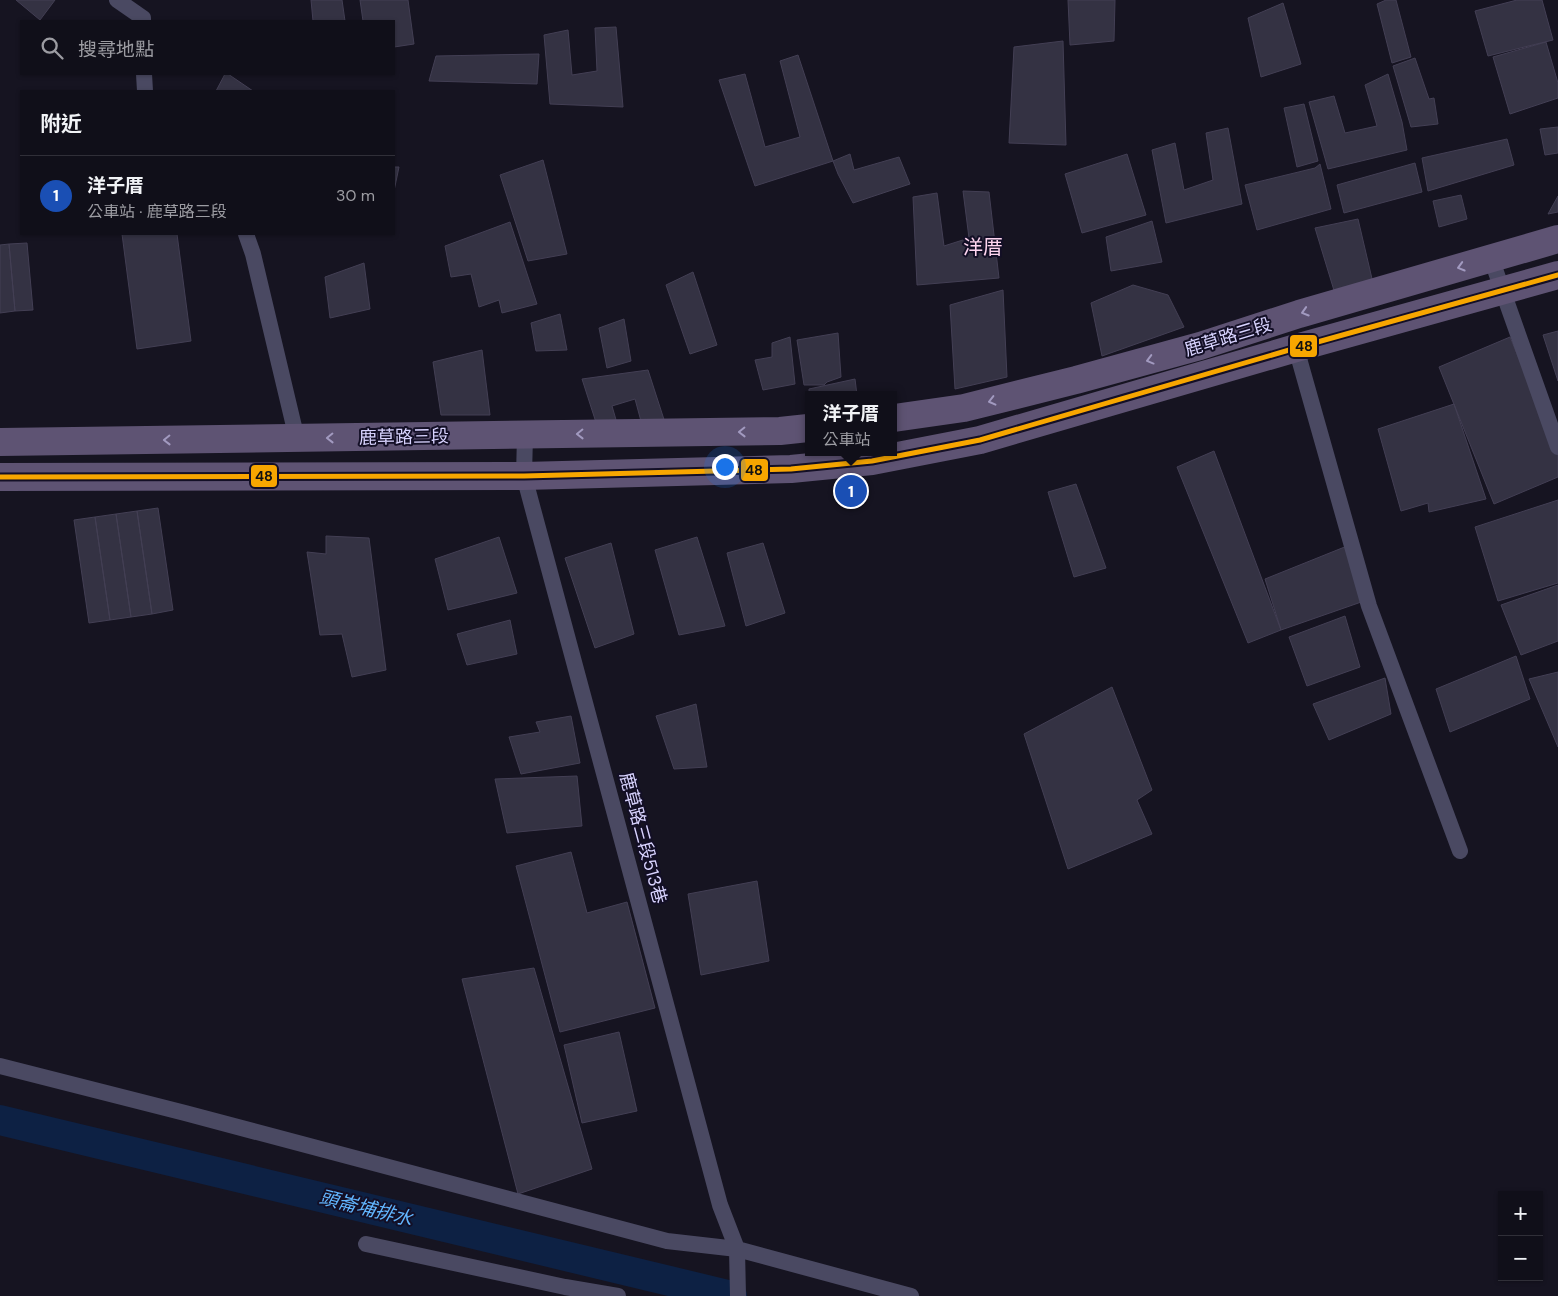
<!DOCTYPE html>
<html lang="zh-TW">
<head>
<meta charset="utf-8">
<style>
  body { margin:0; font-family:"DM Sans","Noto Sans TC",sans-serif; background:#191822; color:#f1f3f6 }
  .controls { position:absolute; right:15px; bottom:15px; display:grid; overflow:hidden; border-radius:0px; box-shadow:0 1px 4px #0004 }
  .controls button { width:45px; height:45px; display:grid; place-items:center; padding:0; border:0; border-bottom:1px solid #302f38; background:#100f19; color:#f1f3f6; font:25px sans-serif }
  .you { position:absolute; left:724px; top:466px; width:18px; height:18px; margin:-12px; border:4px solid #fff; border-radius:50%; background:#1a73e8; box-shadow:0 0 0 8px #1a73e833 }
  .badge { display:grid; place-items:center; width:32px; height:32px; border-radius:50%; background:#9591b1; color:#fff; font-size:16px; font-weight:700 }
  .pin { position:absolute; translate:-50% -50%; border:2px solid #fff; box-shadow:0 1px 5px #0006 }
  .popup { position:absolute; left:805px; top:391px; width:92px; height:65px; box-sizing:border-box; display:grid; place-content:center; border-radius:0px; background:#100f19; filter:drop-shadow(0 1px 4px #0005); font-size:16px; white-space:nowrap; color:#9c9ca2 }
  .popup b { font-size:19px; color:#f1f3f6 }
  .popup::after { content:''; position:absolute; left:50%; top:100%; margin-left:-10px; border:10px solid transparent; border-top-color:#100f19 }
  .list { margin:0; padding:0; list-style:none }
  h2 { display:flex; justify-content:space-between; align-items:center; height:65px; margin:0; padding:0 20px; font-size:21px }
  h2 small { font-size:16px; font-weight:400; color:#9c9ca2 }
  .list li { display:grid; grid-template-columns:32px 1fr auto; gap:15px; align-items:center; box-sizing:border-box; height:80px; padding:0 20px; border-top:1px solid #302f38 }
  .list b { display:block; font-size:19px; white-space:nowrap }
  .list p { margin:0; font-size:16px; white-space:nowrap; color:#9c9ca2 }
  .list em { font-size:16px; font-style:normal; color:#9c9ca2 }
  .icon { flex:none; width:28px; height:28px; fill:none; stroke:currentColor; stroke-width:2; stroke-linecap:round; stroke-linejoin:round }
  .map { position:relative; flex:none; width:1558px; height:1296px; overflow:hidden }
  .search { position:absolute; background:#100f19; box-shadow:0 1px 4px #0004; left:20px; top:20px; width:375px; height:55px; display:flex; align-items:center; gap:12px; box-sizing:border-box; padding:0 18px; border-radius:0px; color:#9c9ca2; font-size:19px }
  .panel { position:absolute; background:#100f19; box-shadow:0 1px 4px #0004; left:20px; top:90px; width:375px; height:145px; border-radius:0px }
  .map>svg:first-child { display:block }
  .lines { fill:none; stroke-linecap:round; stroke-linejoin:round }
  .canal { stroke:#0d2144; stroke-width:30 }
  .building { fill:#343243; stroke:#433f54 }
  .lane { stroke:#4a4962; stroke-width:16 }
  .primary { stroke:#5e5373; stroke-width:28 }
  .bus-1-casing { stroke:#130f26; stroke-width:9 }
  .bus-1 { stroke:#f7a600; stroke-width:5 }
  .oneway { stroke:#a29ac0 }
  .labels { text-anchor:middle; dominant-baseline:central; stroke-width:4; stroke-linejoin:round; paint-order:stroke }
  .street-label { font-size:18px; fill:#d9d4ff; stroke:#130f26 }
  .water-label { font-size:19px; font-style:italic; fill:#62b6ff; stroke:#130f26 }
  .quarter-label { font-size:20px; fill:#ffd6f0; stroke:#130f26 }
  .line-badge { stroke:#130f26; stroke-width:2 }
  .pale-badge-label { font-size:14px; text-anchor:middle; font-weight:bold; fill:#111 }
</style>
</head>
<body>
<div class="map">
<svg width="1558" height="1296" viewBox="0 0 1558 1296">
  <rect width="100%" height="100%" fill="#161421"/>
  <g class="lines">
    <path class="canal" d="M 0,1120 L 732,1296"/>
  </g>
  <path class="building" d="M 16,0 L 55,0 L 40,20 Z
    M 311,0 L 342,0 L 345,21 L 313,21 Z
    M 360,0 L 408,0 L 414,44 L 394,47 L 394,21 L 363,21 Z
    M 1068,0 L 1115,0 L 1114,41 L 1070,45 Z
    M 1386,0 L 1396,0 L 1411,57 L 1392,63 L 1377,4 Z
    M 1517,0 L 1542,0 L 1553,40 L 1488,56 L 1475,11 Z
    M 1283,3 L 1301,64 L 1261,77 L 1248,18 Z
    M 616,27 L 623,107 L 550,104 L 544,35 L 568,30 L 572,75 L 597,71 L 595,28 Z
    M 1063,41 L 1066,145 L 1009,143 L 1014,47 Z
    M 1546,42 L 1558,83 L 1558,98 L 1510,114 L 1493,57 Z
    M 539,54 L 537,84 L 429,81 L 436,56 Z
    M 798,55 L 833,161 L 755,186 L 719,80 L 745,74 L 765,147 L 800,137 L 780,61 Z
    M 1415,58 L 1429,99 L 1434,98 L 1438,124 L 1411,127 L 1393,66 Z
    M 225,74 L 228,74 L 253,91 L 216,91 Z
    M 1388,74 L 1402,122 L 1407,150 L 1328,169 L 1309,102 L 1334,96 L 1345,133 L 1377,126 L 1365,85 Z
    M 1304,104 L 1318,161 L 1297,167 L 1284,108 Z
    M 1558,127 L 1558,153 L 1545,155 L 1540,129 Z
    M 1228,128 L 1242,204 L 1166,223 L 1152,150 L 1175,143 L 1184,190 L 1213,180 L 1206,133 Z
    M 1507,139 L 1514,165 L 1428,191 L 1422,158 Z
    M 850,154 L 854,170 L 899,157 L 910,184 L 853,203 L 838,174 L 833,161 Z
    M 1127,154 L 1146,215 L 1082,233 L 1065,174 Z
    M 543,160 L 567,254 L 528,261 L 500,175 Z
    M 1415,163 L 1422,192 L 1344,213 L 1337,185 Z
    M 1320,164 L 1331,209 L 1257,230 L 1245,185 L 1315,168 Z
    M 394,167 L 399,167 L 394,191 Z
    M 963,191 L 989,192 L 999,278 L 917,285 L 913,197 L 937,193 L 944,246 L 969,238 Z
    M 1461,195 L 1467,219 L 1439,227 L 1433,201 Z
    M 1558,196 L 1558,212 L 1548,214 Z
    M 1358,219 L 1373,283 L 1336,297 L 1315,228 Z
    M 1152,221 L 1162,262 L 1111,271 L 1106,237 Z
    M 510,222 L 537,304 L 502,313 L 499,300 L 479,307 L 471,274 L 451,277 L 445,246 Z
    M 122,234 L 177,234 L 191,341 L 137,349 Z
    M 27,243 L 33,310 L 15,311 L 9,244 Z
    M 9,244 L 15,311 L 0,313 L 0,245 Z
    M 364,263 L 370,309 L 330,318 L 325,277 Z
    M 693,272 L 717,345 L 690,354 L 666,285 Z
    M 1133,285 L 1168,295 L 1184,327 L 1102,356 L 1091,303 Z
    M 1003,290 L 1007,377 L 955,389 L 950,305 Z
    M 560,314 L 567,350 L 536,351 L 531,323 Z
    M 624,319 L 631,361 L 607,368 L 599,328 Z
    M 1558,331 L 1558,381 L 1543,335 Z
    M 838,333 L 841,377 L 827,382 L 824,385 L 804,385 L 797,340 Z
    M 790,337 L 795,384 L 763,390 L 755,360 L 772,357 L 772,343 Z
    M 1510,337 L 1558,452 L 1558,477 L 1494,504 L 1439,367 Z
    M 482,350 L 490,415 L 441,415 L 433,362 Z
    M 648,370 L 669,435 L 645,436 L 635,399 L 612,406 L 621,437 L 601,438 L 582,379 Z
    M 855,379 L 857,395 L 809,395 L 809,389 Z
    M 1454,404 L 1486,499 L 1429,512 L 1428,503 L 1401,511 L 1378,429 Z
    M 1214,451 L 1281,630 L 1248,643 L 1177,467 Z
    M 1076,484 L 1106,568 L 1074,577 L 1048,492 Z
    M 1558,500 L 1558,583 L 1498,601 L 1475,527 Z
    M 158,508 L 173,610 L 152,614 L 137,511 Z
    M 137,511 L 152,614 L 131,617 L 116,514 Z
    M 116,514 L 131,617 L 110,620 L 95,517 Z
    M 95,517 L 110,620 L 89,623 L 74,520 Z
    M 326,536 L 369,538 L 386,670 L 352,677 L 342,634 L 320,635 L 307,552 L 326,554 Z
    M 499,537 L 517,593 L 448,610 L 435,559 Z
    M 697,537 L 725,626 L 679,635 L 655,550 Z
    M 611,543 L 634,634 L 595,648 L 565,558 Z
    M 763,543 L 785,613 L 746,626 L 727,553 Z
    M 1352,544 L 1367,600 L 1281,630 L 1265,579 Z
    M 1558,585 L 1558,641 L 1521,655 L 1501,605 Z
    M 1345,616 L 1360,667 L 1307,686 L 1289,637 Z
    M 510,620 L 517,654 L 467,665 L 457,634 Z
    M 1516,656 L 1530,699 L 1450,732 L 1436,689 Z
    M 1558,672 L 1558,747 L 1529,679 Z
    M 1385,678 L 1391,714 L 1329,740 L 1313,704 Z
    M 1112,687 L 1152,790 L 1137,800 L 1152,834 L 1068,869 L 1024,734 Z
    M 696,704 L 707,767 L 674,769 L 656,716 Z
    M 571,716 L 580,763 L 521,774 L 509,737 L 540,732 L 536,722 Z
    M 577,776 L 582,826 L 507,833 L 495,779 Z
    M 571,852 L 587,913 L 627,902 L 655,1008 L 560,1032 L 516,866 Z
    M 757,881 L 769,961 L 701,975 L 688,894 Z
    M 534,968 L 592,1169 L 518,1194 L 462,979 Z
    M 619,1032 L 637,1111 L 582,1123 L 564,1045 Z"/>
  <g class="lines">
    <path class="lane" d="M 117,0 L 143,18 L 143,21
      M 144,74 L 145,91
      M 246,234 L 253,254 L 297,439
      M 1491,258 L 1558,447
      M 1296,348 L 1369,606 L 1460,851
      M 525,435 L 524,476 L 720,1205 L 737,1249 L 738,1296
      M 0,1066 L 185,1113 L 667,1241 L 737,1249 L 911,1296
      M 366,1244 L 565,1287 L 618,1296"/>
    <path class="primary" d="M 894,418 L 964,408 L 1076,380 L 1200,346 L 1299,314 L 1558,239
      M 0,442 L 780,431 L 808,428
      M 0,477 L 524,476 L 791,469 L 872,461 L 980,440 L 1296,348 L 1558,275"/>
    <g class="bus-1-casing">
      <path id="bus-1" d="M 0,477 L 524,476 L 791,469 L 872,461 L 980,440 L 1296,348 L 1558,275"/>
    </g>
    <use href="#bus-1" class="bus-1"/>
  </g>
  <defs><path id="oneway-chevron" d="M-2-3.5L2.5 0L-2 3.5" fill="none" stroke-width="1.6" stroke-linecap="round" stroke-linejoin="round" transform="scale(1.25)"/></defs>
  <g class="oneway">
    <use href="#oneway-chevron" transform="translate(1461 267) rotate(164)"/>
    <use href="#oneway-chevron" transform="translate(1305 312) rotate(163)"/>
    <use href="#oneway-chevron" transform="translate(1150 360) rotate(165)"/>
    <use href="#oneway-chevron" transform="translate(992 401) rotate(166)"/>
    <use href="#oneway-chevron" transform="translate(742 432) rotate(179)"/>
    <use href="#oneway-chevron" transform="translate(580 434) rotate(179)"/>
    <use href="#oneway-chevron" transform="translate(330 438) rotate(179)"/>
    <use href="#oneway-chevron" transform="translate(167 440) rotate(179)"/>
  </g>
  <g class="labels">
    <g class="street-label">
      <text transform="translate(1228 337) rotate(-17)">鹿草路三段</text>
      <text transform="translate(404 437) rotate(-1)">鹿草路三段</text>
      <text transform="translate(643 838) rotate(75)">鹿草路三段513巷</text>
    </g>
    <g class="water-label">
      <text transform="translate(366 1208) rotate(14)">頭崙埔排水</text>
    </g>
    <g class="quarter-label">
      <text x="983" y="247">洋厝</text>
    </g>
  </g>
  <g class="line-badge">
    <rect x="1289" y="334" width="29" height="24" rx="5" fill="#f7a600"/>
    <rect x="740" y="458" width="29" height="24" rx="5" fill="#f7a600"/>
    <rect x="250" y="464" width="28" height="24" rx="5" fill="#f7a600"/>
  </g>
  <g class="pale-badge-label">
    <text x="1304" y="351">48</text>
    <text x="754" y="475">48</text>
    <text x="264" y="481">48</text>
  </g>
</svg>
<div class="controls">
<button>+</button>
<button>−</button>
</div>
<div class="you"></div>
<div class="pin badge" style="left:851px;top:491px;background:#1a4fb4">1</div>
<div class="popup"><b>洋子厝</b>公車站</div>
<div class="search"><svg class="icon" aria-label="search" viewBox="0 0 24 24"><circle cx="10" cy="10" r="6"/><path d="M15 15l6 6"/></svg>搜尋地點</div>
<section class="panel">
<h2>附近<small></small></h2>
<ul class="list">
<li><span class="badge" style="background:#1a4fb4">1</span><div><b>洋子厝</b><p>公車站 · 鹿草路三段</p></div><em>30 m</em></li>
</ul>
</section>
</div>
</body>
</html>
